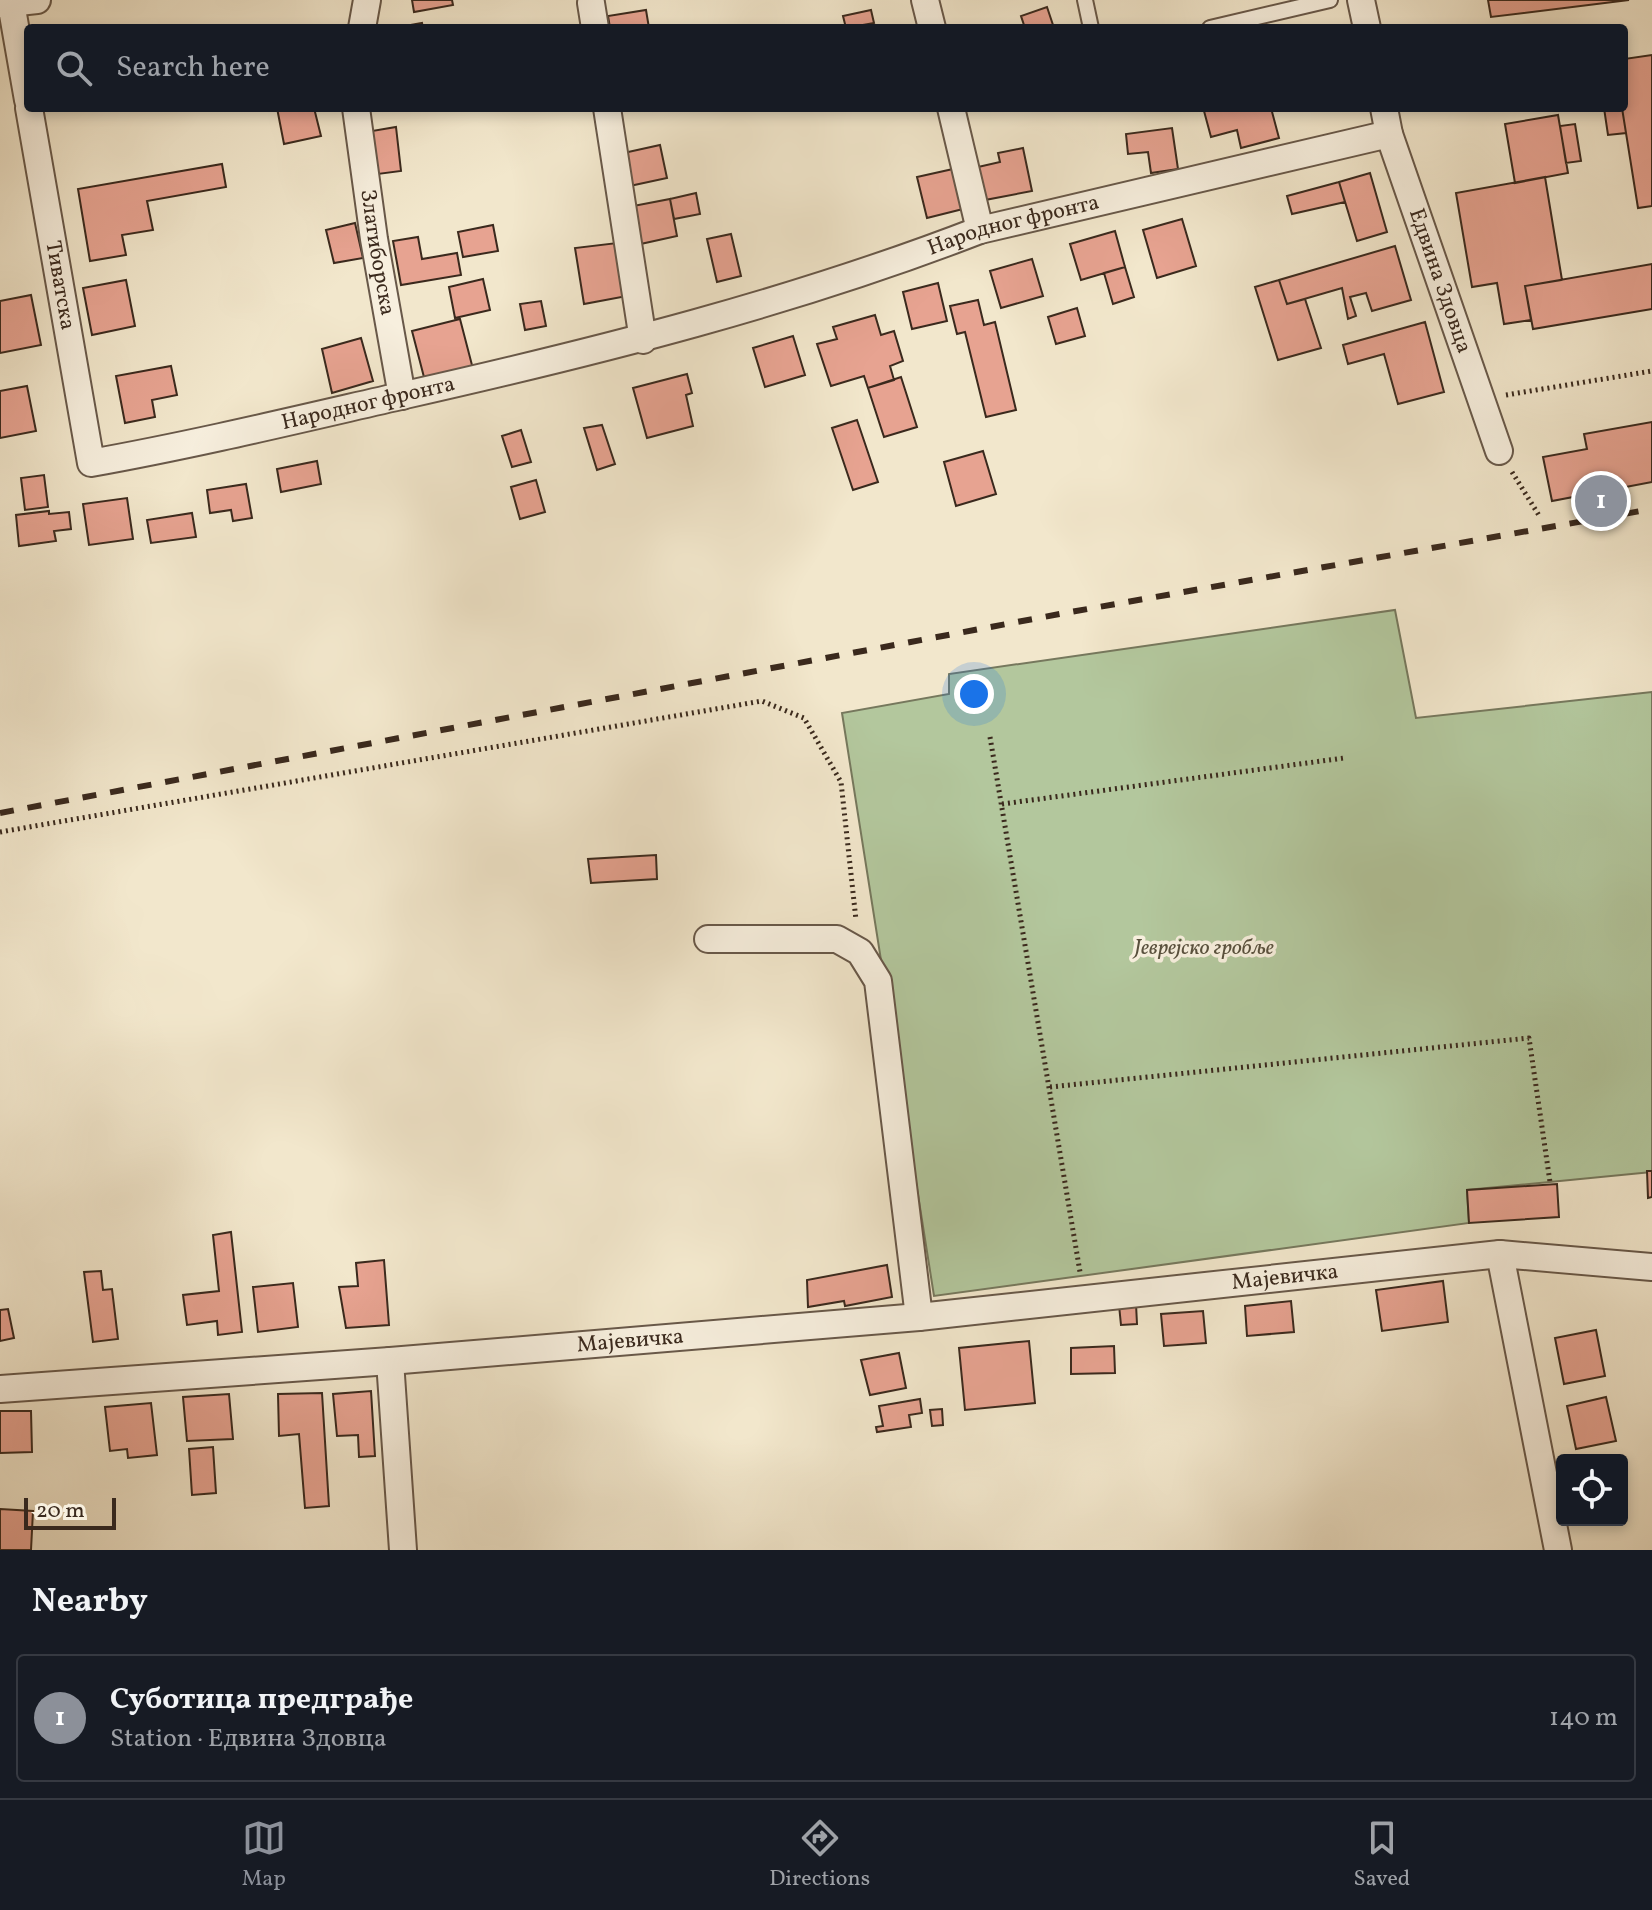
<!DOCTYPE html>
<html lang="en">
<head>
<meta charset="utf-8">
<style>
  body { margin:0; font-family:Vollkorn,serif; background:#20242c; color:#f1f3f6 }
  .controls { position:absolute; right:24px; bottom:24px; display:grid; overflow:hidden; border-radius:8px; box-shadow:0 4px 12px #0003 }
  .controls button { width:72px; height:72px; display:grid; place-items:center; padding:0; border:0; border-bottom:2px solid #363941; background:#171b24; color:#f1f3f6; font:40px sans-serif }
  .scale { position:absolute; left:24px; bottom:20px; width:92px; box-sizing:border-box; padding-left:8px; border:4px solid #3a291d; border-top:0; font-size:22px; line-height:28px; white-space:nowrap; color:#3a291d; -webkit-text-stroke:6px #f7efde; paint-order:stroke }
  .you { position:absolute; left:974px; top:694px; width:28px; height:28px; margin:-20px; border:6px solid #fff; border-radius:50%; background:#1a73e8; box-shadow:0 0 0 12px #1a73e833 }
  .badge { display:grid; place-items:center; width:52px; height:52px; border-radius:50%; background:#8c9099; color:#fff; font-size:26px; font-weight:700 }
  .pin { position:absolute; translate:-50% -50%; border:4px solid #fff; box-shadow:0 2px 8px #0006 }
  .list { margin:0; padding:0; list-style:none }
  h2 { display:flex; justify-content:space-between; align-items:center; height:104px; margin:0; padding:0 32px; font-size:34px }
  h2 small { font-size:26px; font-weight:400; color:#9ea1a6 }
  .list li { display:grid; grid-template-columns:52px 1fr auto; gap:24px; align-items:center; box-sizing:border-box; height:128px; margin:0 16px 16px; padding:0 16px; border:2px solid #363941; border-radius:8px }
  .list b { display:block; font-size:30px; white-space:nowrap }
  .list p { margin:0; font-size:26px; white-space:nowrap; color:#9ea1a6 }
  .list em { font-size:26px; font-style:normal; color:#9ea1a6 }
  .icon { flex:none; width:44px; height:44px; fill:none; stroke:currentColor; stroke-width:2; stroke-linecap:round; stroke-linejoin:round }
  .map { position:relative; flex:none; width:1652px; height:1550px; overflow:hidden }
  .search { position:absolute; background:#171b24; box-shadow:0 4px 12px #0003; left:24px; right:24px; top:24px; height:88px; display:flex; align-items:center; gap:20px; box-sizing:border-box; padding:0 28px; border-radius:8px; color:#9ea1a6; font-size:30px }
  .sheet { height:248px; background:#171b24 }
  nav { display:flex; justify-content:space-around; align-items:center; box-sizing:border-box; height:112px; border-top:2px solid #363941; background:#171b24; font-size:22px; color:#9ea1a6 }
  nav a { display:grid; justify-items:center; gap:4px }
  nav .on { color:#8c9099 }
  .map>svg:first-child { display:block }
  .green { fill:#b3c79d; stroke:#76785d; stroke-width:2 }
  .building { fill:#e7a391; stroke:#3a291d; stroke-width:2 }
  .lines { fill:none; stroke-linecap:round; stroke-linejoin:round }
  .service-casing { stroke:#685849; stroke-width:18 }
  .minor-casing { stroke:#685849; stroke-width:30 }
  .path { stroke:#3a291d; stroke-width:5; stroke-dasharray:2 4; stroke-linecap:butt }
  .service { stroke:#f7efde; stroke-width:14 }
  .minor { stroke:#f7efde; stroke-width:26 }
  .rail { stroke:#3a291d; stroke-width:6; stroke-dasharray:14 14; stroke-linecap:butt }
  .labels { text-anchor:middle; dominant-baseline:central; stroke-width:7; stroke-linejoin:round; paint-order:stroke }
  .street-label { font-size:22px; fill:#3a291d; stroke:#f7efde }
  .park-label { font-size:22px; font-style:italic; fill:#58503d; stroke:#f7efde }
</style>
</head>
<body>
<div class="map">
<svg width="1652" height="1550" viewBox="0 0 1652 1550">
  <rect width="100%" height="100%" fill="#f2e7cc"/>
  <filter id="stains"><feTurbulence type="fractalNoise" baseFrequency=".0025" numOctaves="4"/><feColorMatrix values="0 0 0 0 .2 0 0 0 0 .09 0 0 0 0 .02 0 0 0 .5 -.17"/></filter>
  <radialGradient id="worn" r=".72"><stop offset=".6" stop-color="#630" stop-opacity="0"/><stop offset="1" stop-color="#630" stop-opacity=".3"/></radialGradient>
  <path class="green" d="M 1395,610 L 1416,718 L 1652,692 L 1652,1172 L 1467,1190 L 1469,1223 L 934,1296 L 842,713 L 949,694 L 949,674 Z"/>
  <path class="building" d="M 412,0 L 452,0 L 453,5 L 414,12 Z
    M 1488,0 L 1629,0 L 1491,17 Z
    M 1047,7 L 1054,28 L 1025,28 L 1021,16 Z
    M 646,10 L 649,28 L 610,28 L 608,16 Z
    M 871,10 L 874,23 L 846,28 L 843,16 Z
    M 422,23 L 423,28 L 394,28 Z
    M 1652,55 L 1652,206 L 1638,208 L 1622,108 L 1624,108 L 1624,59 Z
    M 277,108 L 314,108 L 321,136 L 284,144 Z
    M 1216,108 L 1271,108 L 1279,138 L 1241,148 L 1237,130 L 1211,137 L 1204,111 Z
    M 1604,108 L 1622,108 L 1626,133 L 1608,135 Z
    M 1558,115 L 1568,173 L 1515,183 L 1505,124 Z
    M 1575,124 L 1581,161 L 1566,163 L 1560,126 Z
    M 396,127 L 401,171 L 378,174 L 372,131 Z
    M 1172,128 L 1178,169 L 1151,173 L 1148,152 L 1128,154 L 1126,134 Z
    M 660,145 L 667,178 L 625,187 L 619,154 Z
    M 1023,148 L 1032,191 L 985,200 L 978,167 L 1000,162 L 998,153 Z
    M 222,164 L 226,187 L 147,201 L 153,230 L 122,235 L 126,255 L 90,261 L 78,189 Z
    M 953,169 L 963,209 L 927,218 L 917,177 Z
    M 1370,173 L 1387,232 L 1357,241 L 1339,182 Z
    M 1545,177 L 1562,280 L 1525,286 L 1531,320 L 1504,324 L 1497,283 L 1472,287 L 1456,193 Z
    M 1339,182 L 1345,202 L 1292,214 L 1287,196 Z
    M 696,193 L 700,214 L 674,219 L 670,199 Z
    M 670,199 L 677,236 L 636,245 L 628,207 Z
    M 1182,219 L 1196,266 L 1157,278 L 1143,230 Z
    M 355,223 L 363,258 L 334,263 L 326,230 Z
    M 493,225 L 498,251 L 463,257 L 458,232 Z
    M 1115,231 L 1125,267 L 1081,280 L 1070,244 Z
    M 731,234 L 741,276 L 717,282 L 707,239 Z
    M 418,237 L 422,259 L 457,253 L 461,275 L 401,285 L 393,241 Z
    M 617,243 L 627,296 L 584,304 L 575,248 Z
    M 1395,246 L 1411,300 L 1372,311 L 1366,293 L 1350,297 L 1356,316 L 1348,319 L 1342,288 L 1287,304 L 1279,280 Z
    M 1032,259 L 1043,296 L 1001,308 L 990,271 Z
    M 1652,264 L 1652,309 L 1533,329 L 1525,286 Z
    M 1125,267 L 1134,297 L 1113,304 L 1104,273 Z
    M 483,279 L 490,310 L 455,318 L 449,287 Z
    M 126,280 L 135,326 L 92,335 L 83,288 Z
    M 1279,280 L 1287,304 L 1305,299 L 1321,348 L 1278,360 L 1255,287 Z
    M 938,283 L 947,321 L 912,329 L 903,292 Z
    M 31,295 L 41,345 L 0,353 L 0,301 Z
    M 978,300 L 984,325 L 995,322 L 1016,410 L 986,417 L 965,332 L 957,334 L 950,306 Z
    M 541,301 L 546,326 L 525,330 L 520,304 Z
    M 1077,308 L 1085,336 L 1056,344 L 1048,317 Z
    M 875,315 L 881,335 L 894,331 L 903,361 L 890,366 L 894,380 L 868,388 L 864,376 L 831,386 L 817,344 L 837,339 L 833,327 Z
    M 460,319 L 473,369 L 425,381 L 412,331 Z
    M 1425,322 L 1444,392 L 1398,404 L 1384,354 L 1348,364 L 1343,345 Z
    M 793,336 L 805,375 L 765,387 L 753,348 Z
    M 361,338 L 373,381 L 332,393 L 322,349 Z
    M 171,366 L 177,395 L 152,400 L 155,417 L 125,423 L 116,376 Z
    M 687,374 L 692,393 L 686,395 L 693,426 L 647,438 L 633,388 Z
    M 901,377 L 917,427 L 884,437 L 868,388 Z
    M 27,386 L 36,431 L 0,438 L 0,391 Z
    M 857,420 L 878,482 L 853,490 L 832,428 Z
    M 1652,422 L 1652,482 L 1552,501 L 1543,457 L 1587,449 L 1584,434 Z
    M 602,425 L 615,464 L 597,470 L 584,428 Z
    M 521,430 L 531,462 L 512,467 L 502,436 Z
    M 983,451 L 996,494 L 956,506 L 944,462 Z
    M 317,461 L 321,484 L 281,492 L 277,469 Z
    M 44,475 L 48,507 L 25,510 L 21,478 Z
    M 536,480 L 545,512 L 520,519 L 511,487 Z
    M 246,484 L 252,518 L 233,521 L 231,510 L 210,513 L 207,490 Z
    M 127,498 L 133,539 L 89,545 L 83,504 Z
    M 49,511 L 49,514 L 69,512 L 71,529 L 54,531 L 56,541 L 19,546 L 16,515 Z
    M 192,513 L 196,537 L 151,543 L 147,520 Z
    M 656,855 L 657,879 L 591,883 L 588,859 Z
    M 1647,1171 L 1652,1171 L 1652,1197 L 1648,1198 Z
    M 1557,1184 L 1559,1217 L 1469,1223 L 1467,1190 Z
    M 231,1232 L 242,1332 L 218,1335 L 217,1321 L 187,1325 L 183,1295 L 219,1291 L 213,1235 Z
    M 384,1260 L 389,1325 L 346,1328 L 339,1287 L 358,1286 L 356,1263 Z
    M 887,1265 L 892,1297 L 845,1306 L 844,1301 L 808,1307 L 807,1280 Z
    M 101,1271 L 103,1290 L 112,1289 L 118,1339 L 93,1342 L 84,1272 Z
    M 1443,1281 L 1448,1322 L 1382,1331 L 1376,1290 Z
    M 293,1283 L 298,1327 L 258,1332 L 253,1287 Z
    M 1291,1301 L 1294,1332 L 1247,1336 L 1245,1306 Z
    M 1136,1304 L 1137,1324 L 1121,1325 L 1119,1305 Z
    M 8,1309 L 14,1338 L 0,1341 L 0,1310 Z
    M 1203,1311 L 1206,1343 L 1164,1346 L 1161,1314 Z
    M 1596,1330 L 1605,1376 L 1564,1384 L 1555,1338 Z
    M 1029,1341 L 1035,1403 L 965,1410 L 959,1348 Z
    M 1114,1346 L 1115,1373 L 1071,1374 L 1071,1348 Z
    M 899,1353 L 906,1388 L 870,1395 L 861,1360 Z
    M 371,1391 L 375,1456 L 359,1457 L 358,1435 L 337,1436 L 333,1394 Z
    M 322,1393 L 329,1506 L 305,1508 L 299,1434 L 279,1436 L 278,1394 Z
    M 229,1394 L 233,1439 L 187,1441 L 183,1397 Z
    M 1606,1397 L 1616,1441 L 1576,1449 L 1567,1406 Z
    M 920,1399 L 922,1413 L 909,1415 L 911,1427 L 877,1432 L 876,1427 L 883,1426 L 879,1406 Z
    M 151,1403 L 157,1455 L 128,1458 L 127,1449 L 110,1451 L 105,1407 Z
    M 942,1409 L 943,1425 L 932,1426 L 930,1410 Z
    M 0,1411 L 31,1411 L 32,1452 L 0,1453 Z
    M 213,1447 L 216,1493 L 192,1495 L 189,1449 Z
    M 0,1509 L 33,1511 L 31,1550 L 0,1550 Z"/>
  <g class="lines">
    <g class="service-casing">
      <path id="service" d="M 1085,0 L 1091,28
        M 1210,28 L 1330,0"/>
    </g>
    <g class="minor-casing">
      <g id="minor">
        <path d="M 925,0 L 932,28"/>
        <path d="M 1361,0 L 1367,28"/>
        <path d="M 11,3 L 28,100"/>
        <path d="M 591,3 L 595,28"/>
        <path d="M 0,4 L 37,0"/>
        <path d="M 362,28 L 367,0"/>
        <path id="s1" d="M 29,108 L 91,463 C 197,444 300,419 405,395 C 600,351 794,302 980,230 L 1389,134"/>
        <path id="s2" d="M 356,108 L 374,239 L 402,396"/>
        <path d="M 607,108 L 643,340"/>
        <path d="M 951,108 L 980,230"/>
        <path id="s3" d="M 1384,108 L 1389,134 L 1499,451"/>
        <path d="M 708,939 L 837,939 L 860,952 L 878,981 L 919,1317"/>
        <path d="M 1500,1254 L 1558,1550"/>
        <path d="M 390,1361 L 403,1550"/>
        <path id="s4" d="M 0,1389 L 390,1361 L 919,1317 L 1500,1254 L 1652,1267"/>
      </g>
    </g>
    <path class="path" d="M 1506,395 L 1652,371
      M 1512,472 L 1540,517
      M 990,737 L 1080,1272
      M 1002,804 L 1344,758
      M 0,832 L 762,701 L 804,718 L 841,782 L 856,920
      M 1050,1087 L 1529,1038 L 1550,1182"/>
    <use href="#service" class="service"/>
    <use href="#minor" class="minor"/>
    <path class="rail" d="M 0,813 L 1065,613 L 1652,509"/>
  </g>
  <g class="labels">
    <g class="street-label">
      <text stroke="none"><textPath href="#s1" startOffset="1314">Народног фронта</textPath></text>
      <text stroke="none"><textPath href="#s2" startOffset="146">Златиборска</textPath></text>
      <text stroke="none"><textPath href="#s3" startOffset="182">Едвина Здовца</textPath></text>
      <text stroke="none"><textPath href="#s1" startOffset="180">Тиватска</textPath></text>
      <text stroke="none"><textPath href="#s1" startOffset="644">Народног фронта</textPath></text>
      <text stroke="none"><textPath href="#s4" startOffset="1290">Мајевичка</textPath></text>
      <text stroke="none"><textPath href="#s4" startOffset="632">Мајевичка</textPath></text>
    </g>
    <g class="park-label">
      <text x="1204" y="948">Јеврејско гробље</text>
    </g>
  </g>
  <rect width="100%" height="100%" filter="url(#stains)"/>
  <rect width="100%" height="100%" fill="url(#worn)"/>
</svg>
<div class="controls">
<button><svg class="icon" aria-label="locate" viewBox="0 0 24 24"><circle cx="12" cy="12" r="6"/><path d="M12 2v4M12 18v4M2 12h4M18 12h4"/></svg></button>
</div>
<div class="scale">20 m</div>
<div class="you"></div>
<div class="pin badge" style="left:1601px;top:501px">1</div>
<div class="search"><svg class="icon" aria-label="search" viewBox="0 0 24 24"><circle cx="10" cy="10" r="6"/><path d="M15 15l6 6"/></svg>Search here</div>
</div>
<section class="sheet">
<h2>Nearby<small></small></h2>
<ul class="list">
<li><span class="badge">1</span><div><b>Суботица предграђе</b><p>Station · Едвина Здовца</p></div><em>140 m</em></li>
</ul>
</section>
<nav>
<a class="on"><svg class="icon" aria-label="map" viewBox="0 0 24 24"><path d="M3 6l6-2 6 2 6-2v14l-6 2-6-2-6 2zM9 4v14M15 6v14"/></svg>Map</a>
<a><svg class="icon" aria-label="directions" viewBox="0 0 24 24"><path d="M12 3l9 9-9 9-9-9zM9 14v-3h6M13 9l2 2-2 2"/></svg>Directions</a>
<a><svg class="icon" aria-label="saved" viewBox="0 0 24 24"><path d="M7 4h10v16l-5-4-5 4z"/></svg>Saved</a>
</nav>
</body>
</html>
